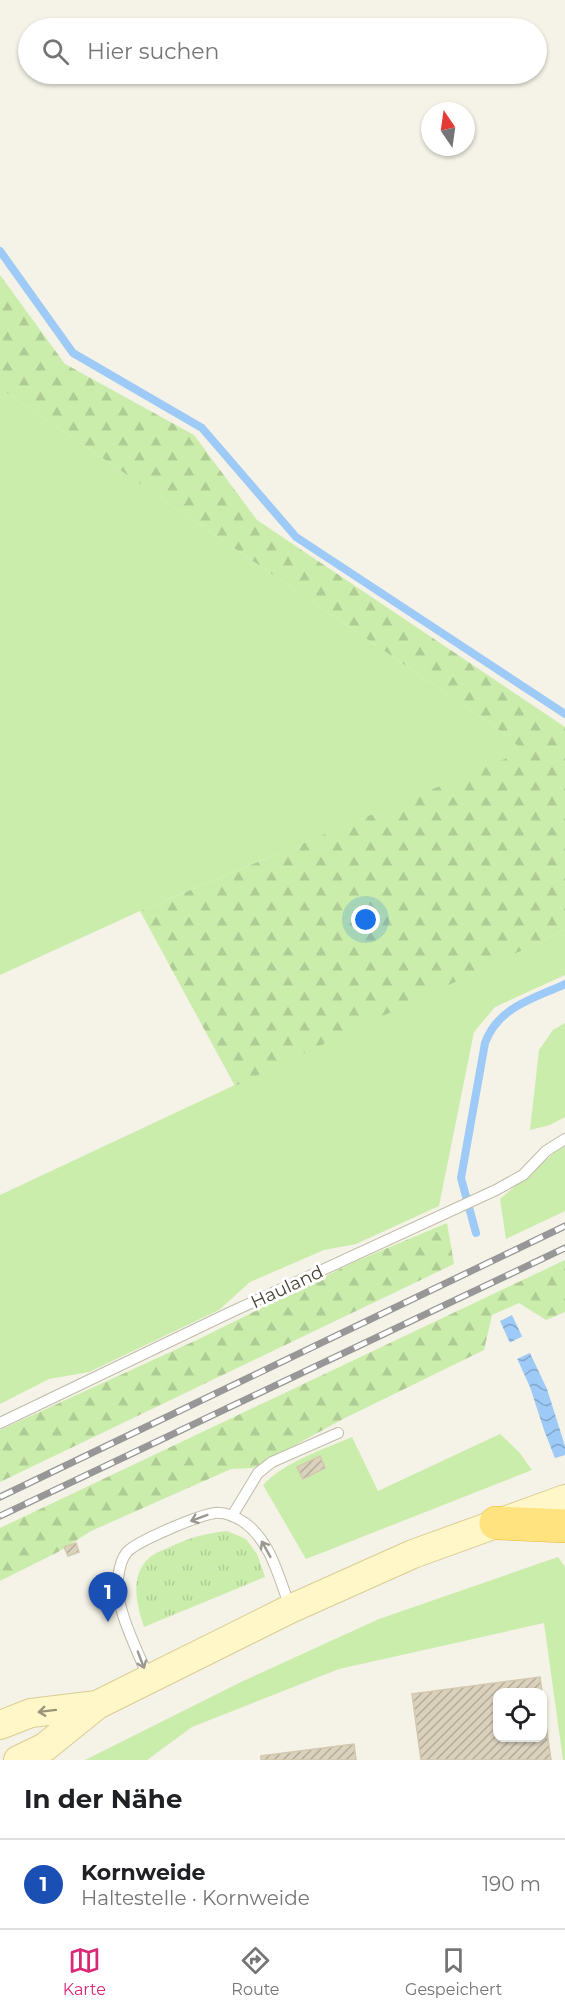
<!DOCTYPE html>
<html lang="de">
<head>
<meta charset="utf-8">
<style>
  body { margin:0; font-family:Montserrat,sans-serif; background:#f2f2f2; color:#202124 }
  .controls { position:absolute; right:18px; bottom:18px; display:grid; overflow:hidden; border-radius:12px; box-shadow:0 2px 4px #0004 }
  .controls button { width:54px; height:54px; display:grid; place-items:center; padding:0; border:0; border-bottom:2px solid #e0e0e0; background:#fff; color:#202124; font:30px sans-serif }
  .compass { position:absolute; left:421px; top:102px; width:54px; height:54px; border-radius:50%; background:#fff; box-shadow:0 2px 4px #0004; rotate:347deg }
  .you { position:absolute; left:366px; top:920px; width:21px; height:21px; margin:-15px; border:4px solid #fff; border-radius:50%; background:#1a73e8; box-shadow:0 0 0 9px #1a73e833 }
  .badge { display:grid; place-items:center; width:39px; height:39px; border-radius:50%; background:#db2777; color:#fff; font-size:20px; font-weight:700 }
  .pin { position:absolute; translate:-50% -50px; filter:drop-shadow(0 2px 3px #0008) }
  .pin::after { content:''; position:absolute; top:32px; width:21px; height:18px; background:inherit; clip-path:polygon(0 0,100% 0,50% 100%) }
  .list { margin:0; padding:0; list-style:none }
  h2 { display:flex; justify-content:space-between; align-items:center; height:78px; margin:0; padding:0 24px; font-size:26px }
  h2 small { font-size:20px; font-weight:400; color:#757577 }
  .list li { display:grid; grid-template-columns:39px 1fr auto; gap:18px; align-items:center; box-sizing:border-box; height:90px; padding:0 24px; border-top:2px solid #e0e0e0 }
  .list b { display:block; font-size:22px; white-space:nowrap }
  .list p { margin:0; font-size:20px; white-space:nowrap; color:#757577 }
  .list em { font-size:20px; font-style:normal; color:#757577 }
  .icon { flex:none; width:33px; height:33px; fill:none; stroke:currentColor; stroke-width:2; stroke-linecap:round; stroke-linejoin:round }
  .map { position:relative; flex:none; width:565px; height:1760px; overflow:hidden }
  .search { position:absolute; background:#fff; box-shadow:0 2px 4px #0004; left:18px; right:18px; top:18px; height:66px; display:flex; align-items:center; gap:15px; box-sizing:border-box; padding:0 21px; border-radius:33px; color:#757577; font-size:22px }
  .sheet { height:168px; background:#fff }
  nav { display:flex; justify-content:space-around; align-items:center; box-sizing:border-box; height:84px; border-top:2px solid #e0e0e0; background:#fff; font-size:16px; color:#757577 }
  nav a { display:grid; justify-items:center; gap:3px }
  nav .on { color:#db2777 }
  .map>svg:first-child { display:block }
  .grass { fill:#caedac }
  .forest { fill:url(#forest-firs) }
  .park { fill:url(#park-tufts) }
  .water { fill:url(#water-waves) }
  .pier { fill:#f5f2e7 }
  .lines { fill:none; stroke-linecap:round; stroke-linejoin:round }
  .stream { stroke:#9ecaf7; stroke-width:8 }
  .building { fill:url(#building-hatch); stroke:#d3c8ae; stroke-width:1.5 }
  .service-casing { stroke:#c2bba9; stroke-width:12 }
  .secondary-casing { stroke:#d9cd93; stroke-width:30 }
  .trunk-casing { stroke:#ecb72b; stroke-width:34 }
  .service { stroke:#fff; stroke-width:10 }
  .secondary { stroke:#fff7c7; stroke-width:28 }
  .trunk { stroke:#ffe37f; stroke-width:33 }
  .rail-casing { stroke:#979797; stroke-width:7 }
  .rail { stroke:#fff; stroke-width:4.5; stroke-dasharray:14; stroke-linecap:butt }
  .oneway { stroke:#9b9890 }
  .oneway2 { stroke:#9b9477 }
  .labels { text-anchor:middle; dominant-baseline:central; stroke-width:6; stroke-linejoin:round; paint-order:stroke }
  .street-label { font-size:18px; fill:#494335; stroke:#fff }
</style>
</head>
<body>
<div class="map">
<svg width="565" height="1760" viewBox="0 0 565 1760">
  <defs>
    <pattern id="forest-firs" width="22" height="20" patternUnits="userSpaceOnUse" patternTransform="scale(1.5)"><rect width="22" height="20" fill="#caedac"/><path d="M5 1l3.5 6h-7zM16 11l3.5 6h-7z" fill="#afcc95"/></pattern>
    <pattern id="park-tufts" width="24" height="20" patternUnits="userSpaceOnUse" patternTransform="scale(1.5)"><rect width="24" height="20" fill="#caedac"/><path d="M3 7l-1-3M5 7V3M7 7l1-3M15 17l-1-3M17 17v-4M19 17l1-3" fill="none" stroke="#afcc95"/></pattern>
    <pattern id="water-waves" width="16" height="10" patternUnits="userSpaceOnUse" patternTransform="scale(1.5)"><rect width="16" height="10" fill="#9ecaf7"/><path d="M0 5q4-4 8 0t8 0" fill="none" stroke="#83a6c9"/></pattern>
    <pattern id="building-hatch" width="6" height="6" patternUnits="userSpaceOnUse" patternTransform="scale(1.5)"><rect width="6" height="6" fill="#dbd2be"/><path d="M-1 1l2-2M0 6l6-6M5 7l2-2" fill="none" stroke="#b4ac9b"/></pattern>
  </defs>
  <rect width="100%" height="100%" fill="#f5f2e7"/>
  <path class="grass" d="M 0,388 L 494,726 L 525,751 L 140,911 L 0,975 Z
    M 565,930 L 565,975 L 495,1007 L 474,1032 L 439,1206 L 356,1244 L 324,1250 L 250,1282 L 219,1310 L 89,1372 L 49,1379 L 0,1404 L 0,1195 Z
    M 565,1023 L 565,1117 L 550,1125 L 530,1130 L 539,1050 L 553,1030 Z
    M 565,1146 L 565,1211 L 506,1239 L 500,1199 L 554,1153 Z
    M 500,1434 L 519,1452 L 532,1470 L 306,1559 L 263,1485 C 286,1461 322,1450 352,1437 L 378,1491 Z
    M 558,1557 L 565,1567 L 565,1760 L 563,1760 L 544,1623 L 339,1669 L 192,1727 L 147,1760 L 85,1760 L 241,1682 L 379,1619 Z"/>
  <path class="forest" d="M 0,275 L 65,364 L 194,435 L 257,520 L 565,727 L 565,930 L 235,1086 L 140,911 L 524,751 L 494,726 L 0,388 Z
    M 447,1223 L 454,1264 L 0,1482 L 0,1430 L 199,1339 L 354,1262 Z
    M 565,1260 L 565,1312 L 546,1320 L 519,1303 L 492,1315 L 484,1350 L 343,1419 L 253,1468 L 231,1469 L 91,1531 L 58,1552 L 0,1581 L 0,1528 Z"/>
  <path class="park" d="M 227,1531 L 246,1539 L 257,1554 L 265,1577 L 144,1627 C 137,1606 129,1576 149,1558 C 156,1552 166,1549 174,1545 C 192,1537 208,1533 227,1531 Z"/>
  <path class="water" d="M 512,1315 L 547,1389 L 565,1446 L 565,1484 L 544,1430 L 530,1387 L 500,1321 Z"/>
  <path class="pier" d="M 525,1335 L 534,1351 L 515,1360 L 507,1344 Z
    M 565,1455 L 565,1487 L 562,1485 L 552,1459 Z"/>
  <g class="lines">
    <path class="stream" d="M 0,251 L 73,353 L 202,428 L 296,537 L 565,714
      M 476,1233 L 461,1178 L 485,1043 C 498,1007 533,999 565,984"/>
  </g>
  <path class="building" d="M 320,1456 L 325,1468 L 303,1479 L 297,1467 Z
    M 76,1543 L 79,1552 L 68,1556 L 64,1547 Z
    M 540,1677 L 542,1692 L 498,1692 L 498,1738 L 542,1738 L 542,1696 L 551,1760 L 421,1760 L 412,1694 Z
    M 354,1744 L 356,1760 L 261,1760 L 261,1756 Z"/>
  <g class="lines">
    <g class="service-casing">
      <path id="service" d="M 0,1423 L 229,1313 L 496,1190 L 523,1175 L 546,1151 L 565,1139
        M 232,1516 L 258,1473 L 272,1462 L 338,1433
        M 149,1679 C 138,1651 114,1607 118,1578 C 119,1570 121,1559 127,1552 C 137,1541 199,1515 215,1513 C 225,1512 237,1517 245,1523 C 271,1542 279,1578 290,1607"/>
    </g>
    <g class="secondary-casing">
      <path id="secondary" d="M 0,1725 L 31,1713 L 97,1705
        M 18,1760 L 45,1747 L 97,1705 L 290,1609 L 413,1554 L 565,1499"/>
    </g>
    <g class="trunk-casing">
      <path id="trunk" d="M 496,1523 L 565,1526"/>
    </g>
    <use href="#service" class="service"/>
    <use href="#secondary" class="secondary"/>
    <use href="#trunk" class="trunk"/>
    <g class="rail-casing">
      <path id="rail" d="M 0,1497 L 565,1226
        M 0,1516 L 565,1248"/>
    </g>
    <use href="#rail" class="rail"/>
  </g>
  <defs><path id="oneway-shaft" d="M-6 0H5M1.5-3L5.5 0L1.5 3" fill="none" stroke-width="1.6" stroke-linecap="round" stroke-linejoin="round" transform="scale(1.5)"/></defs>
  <g class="oneway">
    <use href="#oneway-shaft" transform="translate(199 1518) rotate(160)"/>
    <use href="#oneway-shaft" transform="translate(266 1549) rotate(-119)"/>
    <use href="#oneway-shaft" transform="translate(141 1660) rotate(69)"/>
  </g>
  <use class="oneway2" href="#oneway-shaft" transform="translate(47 1711) rotate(173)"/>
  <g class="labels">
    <g class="street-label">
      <text transform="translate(287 1287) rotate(-25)">Hauland</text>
    </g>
  </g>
</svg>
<div class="controls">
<button><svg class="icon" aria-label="locate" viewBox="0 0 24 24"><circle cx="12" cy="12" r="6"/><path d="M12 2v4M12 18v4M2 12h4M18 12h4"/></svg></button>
</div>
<svg class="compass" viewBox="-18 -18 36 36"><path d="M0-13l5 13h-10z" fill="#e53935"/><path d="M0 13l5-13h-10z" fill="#757577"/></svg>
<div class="you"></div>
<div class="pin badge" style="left:108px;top:1622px;background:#1a4fb4">1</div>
<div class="search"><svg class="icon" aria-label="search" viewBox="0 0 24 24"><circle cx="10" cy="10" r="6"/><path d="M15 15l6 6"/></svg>Hier suchen</div>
</div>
<section class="sheet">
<h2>In der Nähe<small></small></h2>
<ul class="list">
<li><span class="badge" style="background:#1a4fb4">1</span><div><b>Kornweide</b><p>Haltestelle · Kornweide</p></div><em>190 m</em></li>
</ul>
</section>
<nav>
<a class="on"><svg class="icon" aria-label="map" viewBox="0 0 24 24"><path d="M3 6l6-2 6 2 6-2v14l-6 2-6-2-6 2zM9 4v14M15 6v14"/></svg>Karte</a>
<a><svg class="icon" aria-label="directions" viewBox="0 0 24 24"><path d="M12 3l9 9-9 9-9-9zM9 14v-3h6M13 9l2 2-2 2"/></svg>Route</a>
<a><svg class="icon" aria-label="saved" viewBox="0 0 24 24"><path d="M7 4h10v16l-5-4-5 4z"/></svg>Gespeichert</a>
</nav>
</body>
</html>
